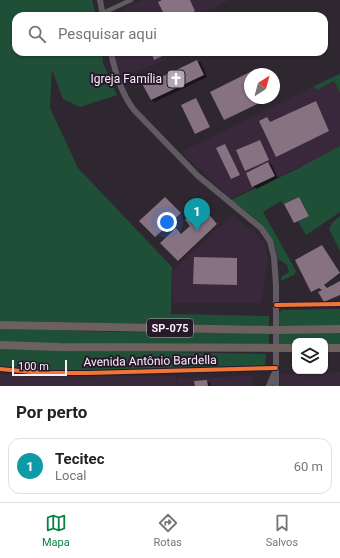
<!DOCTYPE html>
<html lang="pt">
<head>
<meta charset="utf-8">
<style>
  body { margin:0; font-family:Roboto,sans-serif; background:#f6f6f6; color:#202124 }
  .controls { position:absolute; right:12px; bottom:12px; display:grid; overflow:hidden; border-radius:8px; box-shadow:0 1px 3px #0004 }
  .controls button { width:36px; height:36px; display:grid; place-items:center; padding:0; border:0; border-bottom:1px solid #e0e0e0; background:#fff; color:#202124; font:20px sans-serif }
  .compass { position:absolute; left:244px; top:68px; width:36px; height:36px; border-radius:50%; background:#fff; box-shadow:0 1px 3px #0004; rotate:36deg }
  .scale { position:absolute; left:12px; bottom:10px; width:55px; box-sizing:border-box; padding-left:4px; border:2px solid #f8eef9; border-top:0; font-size:11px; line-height:14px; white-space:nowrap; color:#f8eef9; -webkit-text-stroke:3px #28192a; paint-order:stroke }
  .you { position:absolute; left:167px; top:222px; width:14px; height:14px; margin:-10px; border:3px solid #fff; border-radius:50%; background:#1a73e8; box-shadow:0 0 0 6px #1a73e833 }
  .badge { display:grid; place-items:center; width:26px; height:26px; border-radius:50%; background:#0b8043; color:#fff; font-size:13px; font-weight:700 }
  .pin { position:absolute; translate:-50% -33px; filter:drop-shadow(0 1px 2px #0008) }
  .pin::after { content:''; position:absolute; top:21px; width:14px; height:12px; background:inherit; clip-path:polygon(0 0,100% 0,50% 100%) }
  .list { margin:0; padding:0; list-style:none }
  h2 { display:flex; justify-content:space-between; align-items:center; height:52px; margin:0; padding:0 16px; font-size:17px }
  h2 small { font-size:13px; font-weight:400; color:#757577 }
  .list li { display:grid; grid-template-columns:26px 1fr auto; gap:12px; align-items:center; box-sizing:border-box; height:56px; margin:0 8px 8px; padding:0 8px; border:1px solid #e0e0e0; border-radius:12px }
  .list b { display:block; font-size:15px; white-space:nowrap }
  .list p { margin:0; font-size:13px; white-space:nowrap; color:#757577 }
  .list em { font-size:13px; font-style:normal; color:#757577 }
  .icon { flex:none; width:22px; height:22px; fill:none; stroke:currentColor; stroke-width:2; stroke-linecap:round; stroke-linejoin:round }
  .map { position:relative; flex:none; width:340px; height:386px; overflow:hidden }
  .search { position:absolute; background:#fff; box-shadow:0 1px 3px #0004; left:12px; right:12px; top:12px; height:44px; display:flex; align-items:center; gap:10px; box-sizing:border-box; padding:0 14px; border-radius:12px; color:#757577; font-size:15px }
  .sheet { height:116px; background:#fff }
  nav { display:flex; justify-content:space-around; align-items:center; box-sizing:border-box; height:56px; border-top:1px solid #e0e0e0; background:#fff; font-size:11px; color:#757577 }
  nav a { display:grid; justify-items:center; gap:2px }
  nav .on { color:#0b8043 }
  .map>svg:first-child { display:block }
  .built { fill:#39273c }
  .green { fill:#1f4f36 }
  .shadow { fill:#0007 }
  .building { fill:#867280 }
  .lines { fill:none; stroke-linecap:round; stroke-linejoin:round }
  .minor { stroke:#615a62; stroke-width:4.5 }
  .secondary { stroke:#615a62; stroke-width:6 }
  .motorway { stroke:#6d615d; stroke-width:8 }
  .cycleway-casing { stroke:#28192a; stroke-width:6 }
  .cycleway { stroke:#f07635; stroke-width:4 }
  .labels { text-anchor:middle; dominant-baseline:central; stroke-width:4; stroke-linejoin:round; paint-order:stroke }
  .shield { fill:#28192a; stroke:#baaebb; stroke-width:1 }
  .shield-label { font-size:11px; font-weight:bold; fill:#f8eef9 }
  .poi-label { font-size:12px; fill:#f8eef9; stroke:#28192a; text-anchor:end }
  .street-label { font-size:12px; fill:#f8eef9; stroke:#28192a }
</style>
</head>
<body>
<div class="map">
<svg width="340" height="386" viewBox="0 0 340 386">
  <rect width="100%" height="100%" fill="#2f2730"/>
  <path class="built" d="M 143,0 L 230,0 L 195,16 L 109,16 Z
    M 115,52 L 185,52 L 121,78 L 114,54 Z
    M 340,73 L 340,149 L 230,198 L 181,152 Z
    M 232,215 L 254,232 L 265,244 L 268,257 L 261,303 L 173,303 L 173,270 Z
    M 340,372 L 340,386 L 280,386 L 280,374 Z
    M 0,374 L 29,377 L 176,376 L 177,386 L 0,386 Z
    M 253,376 L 251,386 L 178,386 L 178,378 Z"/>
  <path class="green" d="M 0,0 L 92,0 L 96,16 L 16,16 L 16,52 L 102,52 L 103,63 L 117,95 L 80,107 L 63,99 L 52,70 L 50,108 L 78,168 L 172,267 L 171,314 L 269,316 L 269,326 L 0,321 Z
    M 340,74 L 340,93 L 334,81 L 317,90 L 314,86 Z
    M 340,146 L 340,212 L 306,235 L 298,221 L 309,215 L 299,197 L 284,204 L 281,201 L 263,212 L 296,271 L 294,275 L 281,281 L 281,277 L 289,272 L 287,265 L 278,259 C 273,228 254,218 231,200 L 297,169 Z
    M 340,216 L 340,251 L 329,229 L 332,223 Z
    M 340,309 L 340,325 L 282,327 L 279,324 L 279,313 L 282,310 Z
    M 0,328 L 115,332 L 269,333 L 269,346 L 0,343 Z
    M 340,331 L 340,345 L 325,346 L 325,341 L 295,341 L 295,346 L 279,347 L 279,332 Z
    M 0,349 L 266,354 L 265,366 L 45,371 L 0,367 Z"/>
  <path class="shadow" d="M 197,61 L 201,63 L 207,77 L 155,102 L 151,100 L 149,74 L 155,81 Z
    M 254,71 L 255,74 L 250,74 L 250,98 L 267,98 L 268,100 L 225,119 L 211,92 Z
    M 268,163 L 272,165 L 278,178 L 257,189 L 253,186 Z
    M 201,207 L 217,224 L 179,261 L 162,243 L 182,235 L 191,226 Z
    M 322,246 L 340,274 L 324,285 L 327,289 L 340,282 L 340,295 L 325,302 L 323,291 Z
    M 207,381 L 210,383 L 211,386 L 196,386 Z"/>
  <path class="building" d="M 162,0 L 190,0 L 195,11 L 185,16 L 165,16 L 158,2 Z
    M 151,52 L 171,52 L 154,60 Z
    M 197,60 L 204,75 L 151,100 L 139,78 L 149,73 L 153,81 Z
    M 254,70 L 256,74 L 250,74 L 250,98 L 268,98 L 268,99 L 224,120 L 210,92 Z
    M 196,98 L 210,127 L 195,134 L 181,105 Z
    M 316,101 L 329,131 L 276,157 L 259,121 L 267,117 L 270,122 Z
    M 260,140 L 269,160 L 245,171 L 236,150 Z
    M 225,144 L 240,175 L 231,179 L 216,148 Z
    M 268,162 L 275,176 L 252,187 L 246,173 Z
    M 165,197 L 181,213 L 155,237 L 139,221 Z
    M 299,197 L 309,216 L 294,223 L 284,204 Z
    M 201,205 L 217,224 L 178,261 L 160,243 L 176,228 L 181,234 L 190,226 L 185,220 Z
    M 322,245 L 340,273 L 324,285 L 327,288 L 340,281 L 340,295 L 324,302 L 318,292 L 322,290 L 319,288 L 311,292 L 295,260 Z
    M 194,257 L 237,258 L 237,285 L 193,284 Z
    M 207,380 L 208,386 L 195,386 L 194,381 Z"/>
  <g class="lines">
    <path class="minor" d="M 103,13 L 131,0
      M 276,305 L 340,304
      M 0,369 L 42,373 L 88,373 L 276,368"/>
    <path class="secondary" d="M 100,0 L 103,16
      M 111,52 C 115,73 121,93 134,110 L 198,176 L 261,228 L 270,241 L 274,257 L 276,285 L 276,386
      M 269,386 L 275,372"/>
    <path class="motorway" d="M 0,325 L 275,330 L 340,329
      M 0,345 L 59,347 L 295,348
      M 325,348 L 340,348"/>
    <g class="cycleway-casing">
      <path id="cycleway" d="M 276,305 L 340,304
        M 0,369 L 42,373 L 88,373 L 276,368"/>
    </g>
    <use href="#cycleway" class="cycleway"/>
  </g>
  <defs>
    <g id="church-square" transform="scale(1)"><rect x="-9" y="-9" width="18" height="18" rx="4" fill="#b2a8b3" stroke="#28192a"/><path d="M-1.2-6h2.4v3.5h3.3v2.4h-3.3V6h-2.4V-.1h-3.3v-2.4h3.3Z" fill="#fff"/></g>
  </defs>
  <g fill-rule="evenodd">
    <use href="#church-square" x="176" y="79"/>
  </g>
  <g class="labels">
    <rect class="shield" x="147" y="319" width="46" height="18" rx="3"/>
    <g class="shield-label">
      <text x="170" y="328">SP-075</text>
    </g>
    <g class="poi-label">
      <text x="162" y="79">Igreja Família</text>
    </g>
    <g class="street-label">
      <text transform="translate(150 361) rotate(-1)">Avenida Antônio Bardella</text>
    </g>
  </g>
</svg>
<div class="controls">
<button><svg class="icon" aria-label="layers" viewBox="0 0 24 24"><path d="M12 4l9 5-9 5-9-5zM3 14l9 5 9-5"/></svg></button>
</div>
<svg class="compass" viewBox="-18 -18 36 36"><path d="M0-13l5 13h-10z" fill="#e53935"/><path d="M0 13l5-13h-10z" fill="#757577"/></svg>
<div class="scale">100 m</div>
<div class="you"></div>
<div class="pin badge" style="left:197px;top:231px;background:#0f9aa8">1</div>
<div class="search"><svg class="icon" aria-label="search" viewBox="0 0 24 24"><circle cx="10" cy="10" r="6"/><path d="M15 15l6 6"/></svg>Pesquisar aqui</div>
</div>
<section class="sheet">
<h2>Por perto<small></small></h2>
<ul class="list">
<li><span class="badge" style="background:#0f9aa8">1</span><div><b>Tecitec</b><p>Local</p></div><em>60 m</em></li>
</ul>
</section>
<nav>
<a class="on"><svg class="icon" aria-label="map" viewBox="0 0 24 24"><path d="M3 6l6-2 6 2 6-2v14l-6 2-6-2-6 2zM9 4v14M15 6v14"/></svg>Mapa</a>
<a><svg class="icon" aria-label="directions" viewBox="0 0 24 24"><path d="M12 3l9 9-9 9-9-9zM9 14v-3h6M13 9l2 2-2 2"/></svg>Rotas</a>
<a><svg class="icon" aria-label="saved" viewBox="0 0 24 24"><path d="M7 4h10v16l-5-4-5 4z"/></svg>Salvos</a>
</nav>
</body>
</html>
